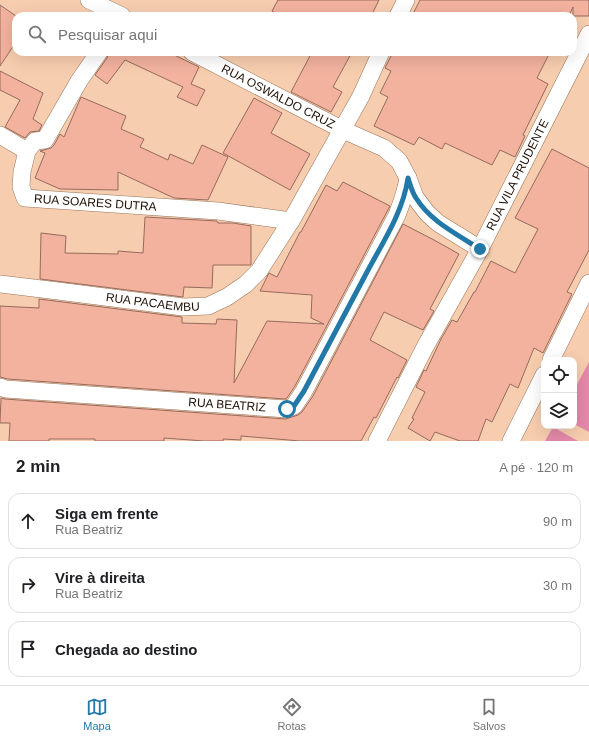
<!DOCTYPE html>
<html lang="pt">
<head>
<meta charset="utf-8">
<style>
  body { margin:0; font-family:Helvetica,sans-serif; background:#f2f2f2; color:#202124 }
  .controls { position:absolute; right:12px; bottom:12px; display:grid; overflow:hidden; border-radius:8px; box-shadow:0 4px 16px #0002 }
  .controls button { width:36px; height:36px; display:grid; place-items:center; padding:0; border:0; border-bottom:1px solid #e0e0e0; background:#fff; color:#202124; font:20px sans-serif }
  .stop { position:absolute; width:12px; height:12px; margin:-9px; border:3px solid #2279a8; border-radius:50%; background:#fff }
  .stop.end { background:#2279a8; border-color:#fff; box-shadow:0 1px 4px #0008 }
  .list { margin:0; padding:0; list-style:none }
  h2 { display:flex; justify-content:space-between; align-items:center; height:52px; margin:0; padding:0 16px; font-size:17px }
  h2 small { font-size:13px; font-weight:400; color:#757577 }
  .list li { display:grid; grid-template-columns:26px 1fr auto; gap:12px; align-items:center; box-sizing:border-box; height:56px; margin:0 8px 8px; padding:0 8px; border:1px solid #e0e0e0; border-radius:12px }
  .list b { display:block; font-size:15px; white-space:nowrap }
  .list p { margin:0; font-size:13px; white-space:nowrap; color:#757577 }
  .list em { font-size:13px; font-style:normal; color:#757577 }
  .icon { flex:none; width:22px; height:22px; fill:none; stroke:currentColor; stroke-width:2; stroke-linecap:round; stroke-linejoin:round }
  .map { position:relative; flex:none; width:589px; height:441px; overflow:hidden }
  .search { position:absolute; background:#fff; box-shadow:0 4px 16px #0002; left:12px; right:12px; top:12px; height:44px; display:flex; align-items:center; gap:10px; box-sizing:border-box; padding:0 14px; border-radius:12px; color:#757577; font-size:15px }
  .sheet { height:244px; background:#fff }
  nav { display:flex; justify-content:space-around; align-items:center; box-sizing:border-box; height:56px; border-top:1px solid #e0e0e0; background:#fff; font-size:11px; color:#757577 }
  nav a { display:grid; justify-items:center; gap:2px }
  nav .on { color:#2279a8 }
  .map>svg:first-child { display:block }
  .green { fill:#e489a9 }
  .building { fill:#f2b29e; stroke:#976a5c }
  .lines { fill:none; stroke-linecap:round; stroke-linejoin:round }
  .street-casing { stroke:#9a7458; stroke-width:18 }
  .street { stroke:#fff; stroke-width:17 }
  .route { stroke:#2279a8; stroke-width:5 }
  .labels { text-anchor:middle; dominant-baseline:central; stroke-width:3.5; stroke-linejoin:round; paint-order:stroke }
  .street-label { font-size:12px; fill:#201107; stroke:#fedcc4 }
</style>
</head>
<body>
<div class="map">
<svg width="589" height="441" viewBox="0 0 589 441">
  <rect width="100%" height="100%" fill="#f7cdaf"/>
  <path class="green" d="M 589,362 L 589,432 L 574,424 L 574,390 Z
    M 553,427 L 578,441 L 545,441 Z"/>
  <path class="building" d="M 278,0 L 379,0 L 371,16 L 281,16 L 272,11 Z
    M 420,0 L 589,0 L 589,16 L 573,16 L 573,7 L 569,16 L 412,16 Z
    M 0,5 L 16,16 L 16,42 L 0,66 Z
    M 109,52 L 168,52 L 199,67 L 191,84 L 205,90 L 197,106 L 177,97 L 183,87 L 125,60 L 107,84 L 95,75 L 107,58 Z
    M 312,52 L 352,52 L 333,87 L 342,92 L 331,112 L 291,92 Z
    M 393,52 L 550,52 L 537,78 L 548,84 L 523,135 L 525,136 L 515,157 L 500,150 L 492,165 L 445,143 L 442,149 L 419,137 L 414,145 L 374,126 L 388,97 L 380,93 L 391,71 L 385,68 Z
    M 0,71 L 43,93 L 33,119 L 42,125 L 39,131 L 30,132 L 25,138 L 5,127 L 20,100 L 0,90 Z
    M 81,97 L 126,116 L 121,129 L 144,139 L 140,147 L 168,160 L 170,154 L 193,164 L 202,145 L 228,157 L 208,200 L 174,198 L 118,172 L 118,190 L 60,189 L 35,178 L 45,153 L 40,151 L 51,148 L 54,145 L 60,134 L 64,137 Z
    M 254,98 L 282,113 L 271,133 L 310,154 L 290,190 L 223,153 Z
    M 552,149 L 589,168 L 589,250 L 567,292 L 572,294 L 543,353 L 534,348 L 518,388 L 510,384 L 492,422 L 486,419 L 478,441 L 460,441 L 435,432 L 430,441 L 408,428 L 414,419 L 412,418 L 425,392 L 416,387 L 424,370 L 426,371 L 441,339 L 452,320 L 457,322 L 474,292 L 475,292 L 491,261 L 515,273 L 538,229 L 515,218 Z
    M 343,182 L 390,206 L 295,386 L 287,398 L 285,399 L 8,379 L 0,377 L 0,306 L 39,308 L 39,299 L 182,317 L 182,323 L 216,324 L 217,319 L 237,320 L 234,383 L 267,321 L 324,324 L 311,318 L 312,295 L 260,291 L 269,273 L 277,277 L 300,232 L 301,232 L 326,185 L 337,191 Z
    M 145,217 L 217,221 L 218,223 L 233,223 L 251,226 L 251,265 L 213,265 L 212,288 L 184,287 L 183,297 L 40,279 L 41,233 L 66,236 L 65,253 L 118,254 L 118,251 L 143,253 Z
    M 403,224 L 434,240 L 459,254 L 430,309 L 434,311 L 423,330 L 384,312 L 370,340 L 407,360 L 398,378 L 397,377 L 376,418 L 374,417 L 361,441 L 300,441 L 241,436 L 241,440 L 223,439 L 223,441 L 204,441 L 164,438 L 164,441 L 95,441 L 95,439 L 49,439 L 49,441 L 9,441 L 10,423 L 0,423 L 1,398 L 5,399 L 286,419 L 298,415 L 302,412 L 313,396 Z"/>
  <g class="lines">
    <g class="street-casing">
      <g id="street">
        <path d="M 89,0 L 122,16"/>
        <path d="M 398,16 L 406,0"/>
        <path id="s1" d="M 99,52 L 79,81 L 45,140 L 35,141 L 27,151 L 22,172 L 21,187 L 25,198 L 218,211 L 291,221"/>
        <path id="s2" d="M 192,52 L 343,130 L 384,148 L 399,161 L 408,178 L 415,197 L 427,213 L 438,223 L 480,249"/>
        <path d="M 0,135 L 27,151"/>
        <path id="s3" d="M 0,284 L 58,291 L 183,307 L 208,306 L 227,297 L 246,284 L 259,271 L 291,221 L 361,96 L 381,52"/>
        <path d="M 551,360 L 589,283"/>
        <path id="s4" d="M 0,387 L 6,389 L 287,409 L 294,406 L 304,391 L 397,215 C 402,202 406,191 408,178"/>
        <path id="s5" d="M 377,441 L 425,347 L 480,249 L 589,34"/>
        <path d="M 511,441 L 544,375"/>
      </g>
    </g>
    <use href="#street" class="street"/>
  </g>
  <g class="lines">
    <path class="route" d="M 287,409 L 294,406 L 304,391 C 325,351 346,312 367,272 C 383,242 403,212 408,178 C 410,184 412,192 416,198 C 431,222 457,234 480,249"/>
  </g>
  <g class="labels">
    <g class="street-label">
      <text stroke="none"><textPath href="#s2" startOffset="97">RUA OSWALDO CRUZ</textPath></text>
      <text stroke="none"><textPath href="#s5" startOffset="301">RUA VILA PRUDENTE</textPath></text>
      <text stroke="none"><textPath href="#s1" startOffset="245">RUA SOARES DUTRA</textPath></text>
      <text stroke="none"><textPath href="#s3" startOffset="154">RUA PACAEMBU</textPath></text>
      <text stroke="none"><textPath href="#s4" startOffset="228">RUA BEATRIZ</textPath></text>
    </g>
  </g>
</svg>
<div class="controls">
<button><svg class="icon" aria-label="locate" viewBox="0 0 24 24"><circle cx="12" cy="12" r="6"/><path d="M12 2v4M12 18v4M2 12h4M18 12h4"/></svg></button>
<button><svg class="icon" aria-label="layers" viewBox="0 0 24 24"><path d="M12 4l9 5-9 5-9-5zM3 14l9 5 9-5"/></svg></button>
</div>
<div class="stop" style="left:287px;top:409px"></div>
<div class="stop end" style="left:480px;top:249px"></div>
<div class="search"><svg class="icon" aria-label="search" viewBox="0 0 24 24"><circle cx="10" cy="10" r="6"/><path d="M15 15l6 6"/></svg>Pesquisar aqui</div>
</div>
<section class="sheet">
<h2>2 min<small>A pé · 120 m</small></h2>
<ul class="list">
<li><svg class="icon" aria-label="ahead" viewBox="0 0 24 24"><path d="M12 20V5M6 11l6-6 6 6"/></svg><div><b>Siga em frente</b><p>Rua Beatriz</p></div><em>90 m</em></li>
<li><svg class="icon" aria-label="right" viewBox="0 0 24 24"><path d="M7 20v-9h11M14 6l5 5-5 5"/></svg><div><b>Vire à direita</b><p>Rua Beatriz</p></div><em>30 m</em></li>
<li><svg class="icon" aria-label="arrive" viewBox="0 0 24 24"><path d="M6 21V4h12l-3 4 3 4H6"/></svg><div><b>Chegada ao destino</b></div></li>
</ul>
</section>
<nav>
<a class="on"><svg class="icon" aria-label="map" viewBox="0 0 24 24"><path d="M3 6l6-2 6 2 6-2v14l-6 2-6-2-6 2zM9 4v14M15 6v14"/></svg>Mapa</a>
<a><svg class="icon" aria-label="directions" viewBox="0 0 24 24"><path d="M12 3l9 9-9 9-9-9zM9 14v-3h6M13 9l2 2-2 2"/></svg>Rotas</a>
<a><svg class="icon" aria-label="saved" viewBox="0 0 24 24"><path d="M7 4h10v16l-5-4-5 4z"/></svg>Salvos</a>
</nav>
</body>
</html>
